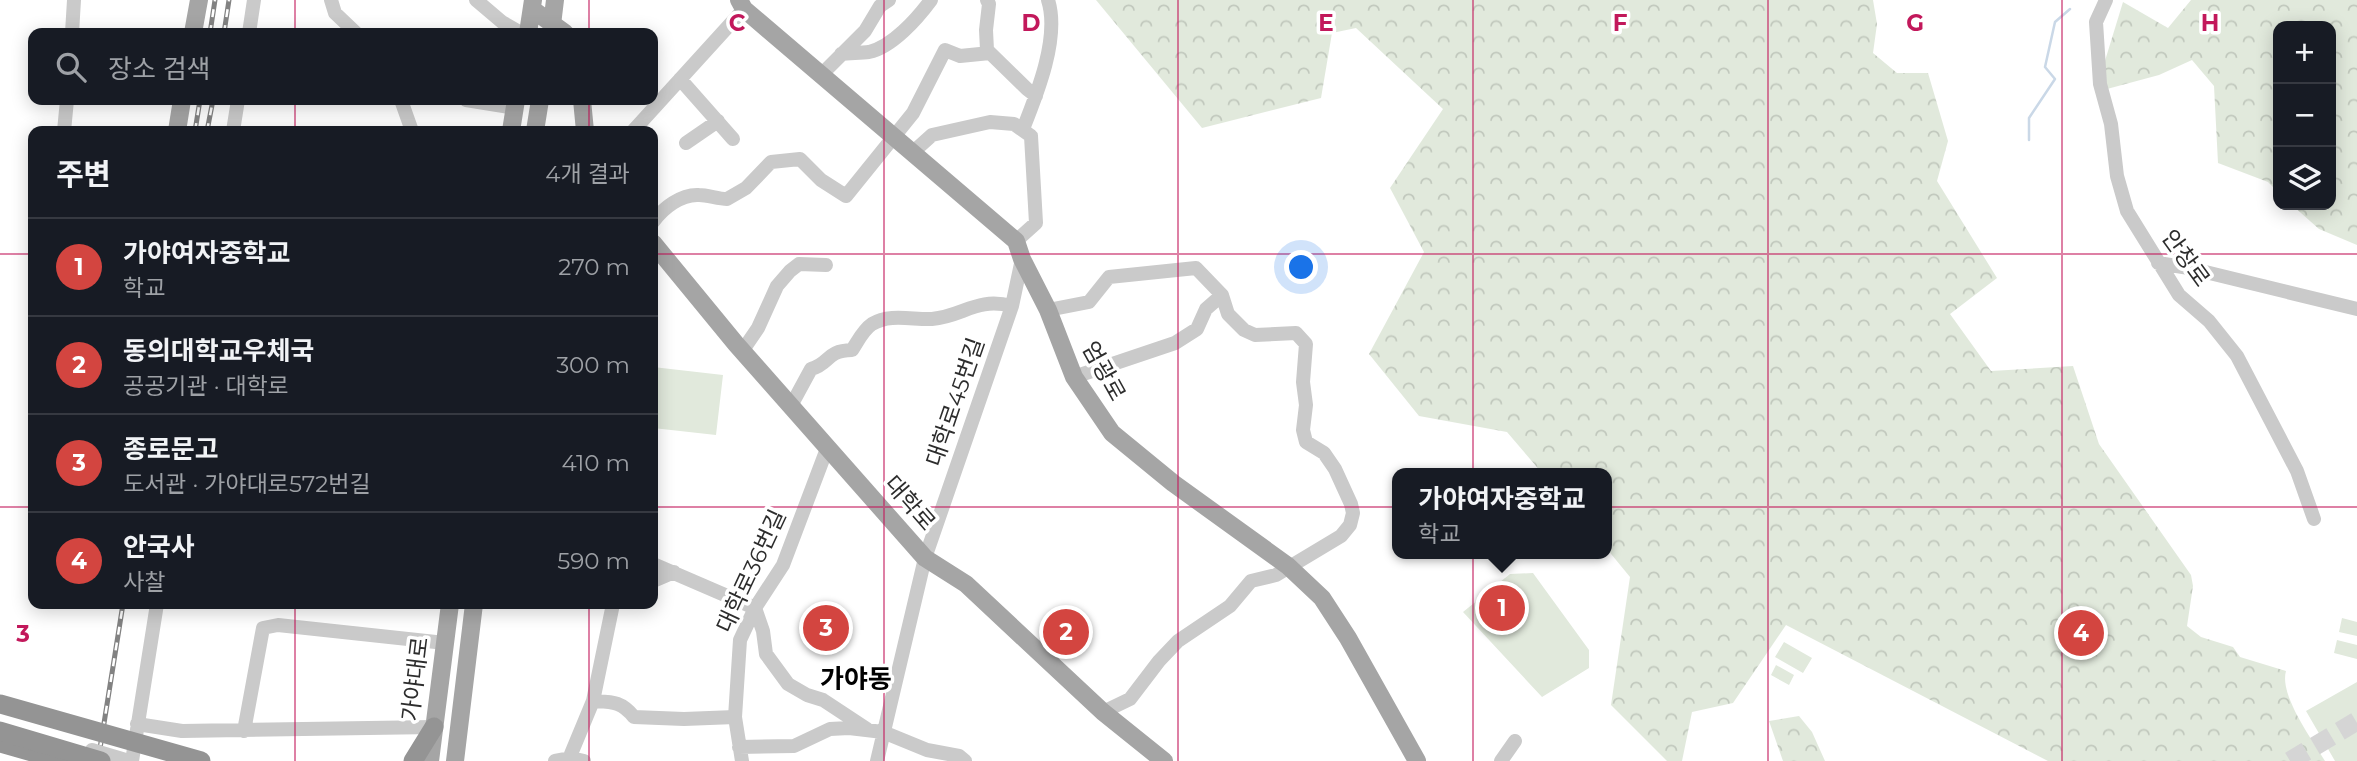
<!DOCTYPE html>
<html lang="ko">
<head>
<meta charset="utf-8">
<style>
  body { margin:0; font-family:Montserrat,"Noto Sans KR",sans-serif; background:#20242c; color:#f1f3f6 }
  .controls { position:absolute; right:21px; top:21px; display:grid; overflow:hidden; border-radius:14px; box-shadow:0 4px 18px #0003 }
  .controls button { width:63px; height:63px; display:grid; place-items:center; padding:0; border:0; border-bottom:2px solid #363941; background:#171b24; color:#f1f3f6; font:35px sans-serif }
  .you { position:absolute; left:1302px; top:268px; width:24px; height:24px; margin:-18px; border:5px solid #fff; border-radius:50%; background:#1a73e8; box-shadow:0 0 0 10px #1a73e833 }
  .badge { display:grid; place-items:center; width:46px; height:46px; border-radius:50%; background:#d34540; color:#fff; font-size:23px; font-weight:700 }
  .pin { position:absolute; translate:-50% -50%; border:4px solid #fff; box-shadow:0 2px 7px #0006 }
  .popup { position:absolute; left:1392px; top:468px; width:220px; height:91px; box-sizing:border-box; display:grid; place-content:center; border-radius:14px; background:#171b24; filter:drop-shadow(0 2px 5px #0005); font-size:23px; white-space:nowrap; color:#9ea1a6 }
  .popup b { font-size:26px; color:#f1f3f6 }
  .popup::after { content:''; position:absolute; left:50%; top:100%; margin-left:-14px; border:14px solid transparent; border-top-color:#171b24 }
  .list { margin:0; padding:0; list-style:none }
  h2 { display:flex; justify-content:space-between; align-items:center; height:91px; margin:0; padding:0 28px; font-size:30px }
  h2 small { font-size:23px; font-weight:400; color:#9ea1a6 }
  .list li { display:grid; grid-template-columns:46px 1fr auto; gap:21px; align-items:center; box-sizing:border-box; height:98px; padding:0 28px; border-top:2px solid #363941 }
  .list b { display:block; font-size:26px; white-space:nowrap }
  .list p { margin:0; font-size:23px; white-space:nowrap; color:#9ea1a6 }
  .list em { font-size:23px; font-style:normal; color:#9ea1a6 }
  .icon { flex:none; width:38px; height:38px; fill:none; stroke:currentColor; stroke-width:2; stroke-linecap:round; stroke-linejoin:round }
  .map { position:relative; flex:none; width:2357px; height:761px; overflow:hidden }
  .search { position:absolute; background:#171b24; box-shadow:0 4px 18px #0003; left:28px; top:28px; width:630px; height:77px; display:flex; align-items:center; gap:18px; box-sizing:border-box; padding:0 24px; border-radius:14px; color:#9ea1a6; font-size:26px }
  .panel { position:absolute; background:#171b24; box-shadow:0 4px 18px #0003; left:28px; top:126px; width:630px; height:483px; border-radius:14px }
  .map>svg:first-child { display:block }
  .forest { fill:url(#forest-crowns) }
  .garden { fill:#e1e9dc }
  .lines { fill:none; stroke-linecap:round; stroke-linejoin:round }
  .stream { stroke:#cad8e7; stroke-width:2.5 }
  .highway-tunnel { stroke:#d5d5d5; stroke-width:19; stroke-dasharray:19 10; stroke-linecap:butt }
  .minor { stroke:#cacaca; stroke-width:14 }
  .major { stroke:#a5a5a5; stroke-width:18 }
  .highway { stroke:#949494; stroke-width:19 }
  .rail-casing { stroke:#828282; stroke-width:5 }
  .rail { stroke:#fff; stroke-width:2.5; stroke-dasharray:8; stroke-linecap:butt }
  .minor-bridge { stroke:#cacaca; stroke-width:14 }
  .highway-bridge { stroke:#949494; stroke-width:19 }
  .grid { fill:none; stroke:#c2185b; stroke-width:2; stroke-opacity:0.55 }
  .labels { text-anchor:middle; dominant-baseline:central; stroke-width:7; stroke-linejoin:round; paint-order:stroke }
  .street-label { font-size:23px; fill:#2d2d2d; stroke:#fff }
  .quarter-label { font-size:26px; font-weight:bold; fill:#000; stroke:#fff }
  .grid-label { font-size:23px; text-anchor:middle; font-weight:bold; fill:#c2185b; stroke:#fff; stroke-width:7; stroke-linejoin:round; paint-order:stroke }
</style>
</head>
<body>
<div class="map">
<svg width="2357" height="761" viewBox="0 0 2357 761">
  <defs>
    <pattern id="forest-crowns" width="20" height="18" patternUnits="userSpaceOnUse" patternTransform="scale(1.75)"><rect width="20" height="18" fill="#e1e9dc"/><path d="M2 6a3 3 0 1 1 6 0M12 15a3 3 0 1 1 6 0" fill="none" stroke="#c1c8bd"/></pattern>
  </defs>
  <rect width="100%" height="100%" fill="#fff"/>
  <path class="forest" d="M 1096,0 L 1873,0 L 1877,24 L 1873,53 L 1897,73 L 1928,73 L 1948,141 L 1937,181 L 1997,278 L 1950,314 L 1991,371 L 2073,366 L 2099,444 L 2191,575 L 2193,586 L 2187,626 L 2201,637 L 2233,647 L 2240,657 L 2286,671 C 2279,695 2312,739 2325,761 L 2048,761 L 1786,625 L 1733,703 L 1692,712 L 1682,761 L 1667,761 L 1611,705 L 1630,577 L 1607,549 L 1607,473 L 1542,473 L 1507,432 L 1419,416 L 1369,354 L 1424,252 L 1390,188 L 1443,109 L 1356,28 L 1332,33 L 1321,98 L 1202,128 Z
    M 2191,0 L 2357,0 L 2357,245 L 2319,229 L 2292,205 L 2331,205 L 2331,26 L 2278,26 L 2278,192 L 2268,182 L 2218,163 L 2214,86 L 2192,60 L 2159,75 L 2107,89 L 2104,64 L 2123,2 L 2168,28 Z
    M 1799,716 L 1812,732 L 1825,761 L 1783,761 L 1769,721 Z"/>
  <path class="garden" d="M 653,367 L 723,375 L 716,435 L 653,428 Z
    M 1533,573 L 1589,650 L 1589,668 L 1542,697 L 1463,612 L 1510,574 Z
    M 2342,618 L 2357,622 L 2357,636 L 2339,632 Z
    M 2337,640 L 2357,645 L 2357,659 L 2334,653 Z
    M 1784,642 L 1812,658 L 1803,673 L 1775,657 Z
    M 1776,665 L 1794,675 L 1789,685 L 1771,675 Z
    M 2357,682 L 2357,761 L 2335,761 L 2306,711 Z"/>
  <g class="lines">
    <path class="stream" d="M 2029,140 L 2029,118 L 2055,79 L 2045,67 L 2055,22 L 2070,9"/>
    <path class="highway-tunnel" d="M 2290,761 L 2357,721"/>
    <path class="minor" d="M 331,0 L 335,13 L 356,33
      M 476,0 L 502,22 L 521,33
      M 987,0 L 989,4 L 986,30 L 987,50 L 1027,89 L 1036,96
      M 2106,0 L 2096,22 L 2100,84 L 2111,124 L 2117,176 L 2127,211 L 2179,295 L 2209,321 L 2237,356 L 2297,471 L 2314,519
      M 72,33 L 74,0
      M 249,33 L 254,0
      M 841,54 C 850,53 860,53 869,52 C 892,47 917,19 931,0
      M 820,76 L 865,31 L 880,6 L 889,0
      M 680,79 L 733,139
      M 401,100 L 412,131
      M 466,100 L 515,108
      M 1023,129 C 1037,94 1060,37 1048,0
      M 64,131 L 67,100
      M 233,131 L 238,100
      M 633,131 L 744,9
      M 686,143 L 718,121
      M 912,153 L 932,135 L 990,122 L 1014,124 L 1031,136 L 1036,223 L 1016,241
      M 653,222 C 663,208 681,194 699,195 C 708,195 718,199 727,199 L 746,188 L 771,162 L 800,159 L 821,180 L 846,196 L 913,113 L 945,50 L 960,56 L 990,53
      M 2158,263 L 2189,268 L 2357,309
      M 1048,310 L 1089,302 L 1109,277 L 1196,268 L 1222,295 L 1228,314 L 1244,330 L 1255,335 L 1296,333 L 1306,344 L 1303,382 L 1306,405 L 1303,430 L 1306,442 L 1324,453 L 1335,469 L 1351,504 L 1353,513 L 1350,525 L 1341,536 L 1276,575 L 1251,581 L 1230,606 L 1178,641 L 1159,661 L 1130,699 L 1103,712
      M 743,350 L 758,328 L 777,286 L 790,271 L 799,264 L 826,265
      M 1074,377 L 1175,343 L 1197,329 L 1206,309 L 1222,295
      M 792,404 L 811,369 C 831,363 825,351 852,350 C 858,341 863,330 872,324 C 890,313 913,320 932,319 C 964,316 976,297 1012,306
      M 653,564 L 755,608 L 763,631 L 766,654 L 788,684 L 807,695 L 823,700 L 867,729
      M 653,581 L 674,572
      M 593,701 C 612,702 621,701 634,717 L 684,719 L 735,717
      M 137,724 L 182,731 L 434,727
      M 244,731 L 263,628 L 278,625 L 445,643
      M 739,747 L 794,746 L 830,729 L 849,728 L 883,732 L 927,750 L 959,756 L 965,761
      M 132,761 L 157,604
      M 555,761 L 571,758 L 584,761
      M 572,761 L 571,754 L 593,701 L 613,604
      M 742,761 L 735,717 L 740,640 L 755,608 L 783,565 L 828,446
      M 877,761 L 925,558 L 1012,306 L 1022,259
      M 1501,761 L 1515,741"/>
    <path class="major" d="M 739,0 L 744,9 L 1016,241 L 1022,259 L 1048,310 L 1074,377 L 1112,433 L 1173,483 L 1288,566 L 1322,598 L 1348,638 L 1417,761
      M 532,9 L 565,33
      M 193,33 L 199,0
      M 528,33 L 533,0
      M 551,33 L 555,0
      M 582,100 L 585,131
      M 177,131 L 182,100
      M 511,131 L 516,100
      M 535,131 L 540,100
      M 653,243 L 736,344 L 925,558 L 966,584 L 1103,712 L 1164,761
      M 430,761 L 450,604
      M 455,761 L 474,604"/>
    <path class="highway" d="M 0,743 L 64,761
      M 413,761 L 434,727"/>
    <g class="rail-casing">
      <path id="rail" d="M 210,33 L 215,0
        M 224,33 L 229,0
        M 195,131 L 200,100
        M 207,131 L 213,100
        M 98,761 L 123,604"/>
    </g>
    <use href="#rail" class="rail"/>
    <path class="minor-bridge" d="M 92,750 L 129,761"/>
    <path class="highway-bridge" d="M 0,704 L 201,761
      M 0,731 L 101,761"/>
  </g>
  <path class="grid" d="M 295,0 L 295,33M 589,0 L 589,33M 884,0 L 884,761M 1178,0 L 1178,761M 1473,0 L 1473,761M 1768,0 L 1768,761M 2062,0 L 2062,761M 295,100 L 295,131M 589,100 L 589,131M 0,254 L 33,254M 653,254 L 2357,254M 0,507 L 33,507M 653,507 L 2357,507M 295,604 L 295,761M 589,604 L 589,761"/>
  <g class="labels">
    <g class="street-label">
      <text transform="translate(2186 258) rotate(54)">안창로</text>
      <text transform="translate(1104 371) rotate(61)">엄광로</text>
      <text transform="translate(955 402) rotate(-71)">대학로45번길</text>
      <text transform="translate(910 503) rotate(49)">대학로</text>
      <text transform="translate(751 571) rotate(-65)">대학로36번길</text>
      <text transform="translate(415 679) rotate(-83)">가야대로</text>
    </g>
    <g class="quarter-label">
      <text x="856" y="679">가야동</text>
    </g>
  </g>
  <g class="grid-label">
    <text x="737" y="31">C</text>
    <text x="1031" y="31">D</text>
    <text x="1326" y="31">E</text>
    <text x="1620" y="31">F</text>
    <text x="1915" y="31">G</text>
    <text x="2210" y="31">H</text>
    <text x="23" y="642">3</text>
  </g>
</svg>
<div class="controls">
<button>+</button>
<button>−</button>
<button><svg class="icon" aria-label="layers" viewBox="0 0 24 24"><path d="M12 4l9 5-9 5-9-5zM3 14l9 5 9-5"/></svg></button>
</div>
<div class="you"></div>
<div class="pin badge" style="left:1502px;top:608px">1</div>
<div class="popup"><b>가야여자중학교</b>학교</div>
<div class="pin badge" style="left:1066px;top:632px">2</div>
<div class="pin badge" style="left:826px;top:628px">3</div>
<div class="pin badge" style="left:2081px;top:633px">4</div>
<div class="search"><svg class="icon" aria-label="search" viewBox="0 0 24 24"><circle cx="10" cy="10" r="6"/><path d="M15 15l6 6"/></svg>장소 검색</div>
<section class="panel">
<h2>주변<small>4개 결과</small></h2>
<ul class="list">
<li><span class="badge">1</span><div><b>가야여자중학교</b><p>학교</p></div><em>270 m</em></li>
<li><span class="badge">2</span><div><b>동의대학교우체국</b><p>공공기관 · 대학로</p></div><em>300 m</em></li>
<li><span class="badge">3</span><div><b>종로문고</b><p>도서관 · 가야대로572번길</p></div><em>410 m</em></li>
<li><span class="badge">4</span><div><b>안국사</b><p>사찰</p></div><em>590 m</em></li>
</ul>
</section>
</div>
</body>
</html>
